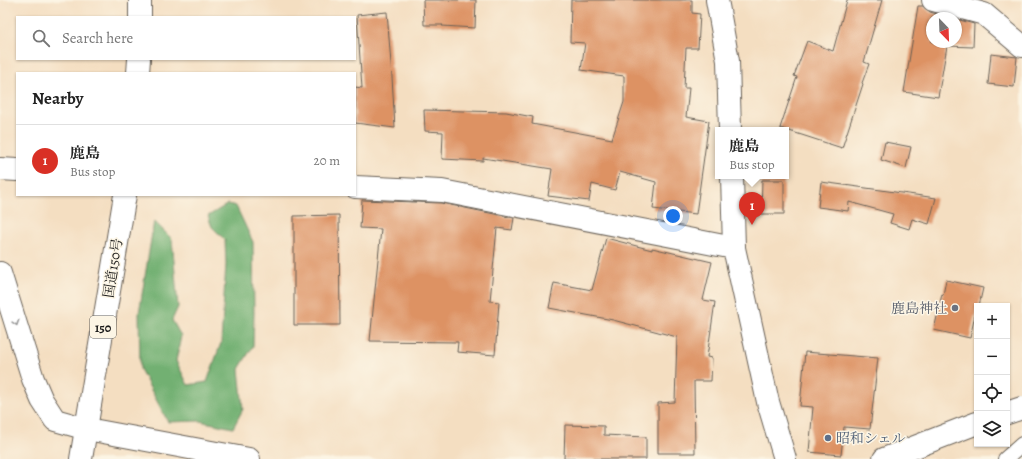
<!DOCTYPE html>
<html lang="en">
<head>
<meta charset="utf-8">
<style>
  body { margin:0; font-family:Alegreya,"Noto Serif JP",serif; background:#f6f6f6; color:#222 }
  .controls { position:absolute; right:12px; bottom:12px; display:grid; overflow:hidden; border-radius:0px; box-shadow:0 1px 3px #0004 }
  .controls button { width:36px; height:36px; display:grid; place-items:center; padding:0; border:0; border-bottom:1px solid #e0e0e0; background:#fff; color:#222; font:20px sans-serif }
  .compass { position:absolute; left:926px; top:12px; width:36px; height:36px; border-radius:50%; background:#fff; box-shadow:0 1px 3px #0004; rotate:157deg }
  .you { position:absolute; left:673px; top:216px; width:14px; height:14px; margin:-10px; border:3px solid #fff; border-radius:50%; background:#1a73e8; box-shadow:0 0 0 6px #1a73e833 }
  .badge { display:grid; place-items:center; width:26px; height:26px; border-radius:50%; background:#d93025; color:#fff; font-size:13px; font-weight:700 }
  .pin { position:absolute; translate:-50% -33px; filter:drop-shadow(0 1px 2px #0008) }
  .pin::after { content:''; position:absolute; top:21px; width:14px; height:12px; background:inherit; clip-path:polygon(0 0,100% 0,50% 100%) }
  .popup { position:absolute; left:715px; top:127px; width:74px; height:52px; box-sizing:border-box; display:grid; place-content:center; border-radius:0px; background:#fff; filter:drop-shadow(0 1px 3px #0005); font-size:13px; white-space:nowrap; color:#767676 }
  .popup b { font-size:15px; color:#222 }
  .popup::after { content:''; position:absolute; left:50%; top:100%; margin-left:-8px; border:8px solid transparent; border-top-color:#fff }
  .list { margin:0; padding:0; list-style:none }
  h2 { display:flex; justify-content:space-between; align-items:center; height:52px; margin:0; padding:0 16px; font-size:17px }
  h2 small { font-size:13px; font-weight:400; color:#767676 }
  .list li { display:grid; grid-template-columns:26px 1fr auto; gap:12px; align-items:center; box-sizing:border-box; height:72px; padding:0 16px; border-top:1px solid #e0e0e0 }
  .list b { display:block; font-size:15px; white-space:nowrap }
  .list p { margin:0; font-size:13px; white-space:nowrap; color:#767676 }
  .list em { font-size:13px; font-style:normal; color:#767676 }
  .icon { flex:none; width:22px; height:22px; fill:none; stroke:currentColor; stroke-width:2; stroke-linecap:round; stroke-linejoin:round }
  .map { position:relative; flex:none; width:1022px; height:459px; overflow:hidden }
  .search { position:absolute; background:#fff; box-shadow:0 1px 3px #0004; left:16px; top:16px; width:340px; height:44px; display:flex; align-items:center; gap:10px; box-sizing:border-box; padding:0 14px; border-radius:0px; color:#767676; font-size:15px }
  .panel { position:absolute; background:#fff; box-shadow:0 1px 3px #0004; left:16px; top:72px; width:340px; height:124px; border-radius:0px }
  .map>svg:first-child { display:block }
  .forest { fill:#72b072; stroke:#476647 }
  .building { fill:#dd9264 }
  .lines { fill:none; stroke-linecap:round; stroke-linejoin:round }
  .lane-casing { stroke:#686056; stroke-width:16 }
  .street-casing { stroke:#686056; stroke-width:24 }
  .secondary-casing { stroke:#686056; stroke-width:24 }
  .highway-casing { stroke:#686056; stroke-width:24 }
  .lane { stroke:#fff; stroke-width:14 }
  .street { stroke:#fff; stroke-width:22 }
  .secondary { stroke:#fff; stroke-width:22 }
  .highway { stroke:#fff; stroke-width:22 }
  .oneway { stroke:#999 }
  .worship-dot { fill:#6b7280; stroke:#fcf5e5; stroke-width:1.5 }
  .service-dot { fill:#5c6f8a; stroke:#fcf5e5; stroke-width:1.5 }
  .labels { text-anchor:middle; dominant-baseline:central; stroke-width:3; stroke-linejoin:round; paint-order:stroke }
  .shield { fill:#fcf5e5; stroke:#5f5d58; stroke-width:1 }
  .shield-label { font-size:13px; font-weight:bold; fill:#1c1c1c }
  .street-label { font-size:14px; fill:#1c1c1c; stroke:#fcf5e5 }
  .worship-label { font-size:14px; fill:#5b616d; stroke:#fcf5e5; text-anchor:end }
  .service-label { font-size:14px; fill:#4e5e75; stroke:#fcf5e5; text-anchor:start }
</style>
</head>
<body>
<div class="map">
<svg width="1022" height="459" viewBox="0 0 1022 459">
  <rect width="100%" height="100%" fill="#fcf5e5"/>
  <filter id="ink" filterUnits="userSpaceOnUse"><feTurbulence type="fractalNoise" baseFrequency=".025" numOctaves="2"/><feDisplacementMap in="SourceGraphic" scale="8" xChannelSelector="R" yChannelSelector="G"/><feConvolveMatrix kernelMatrix="1 2 1 2 8 2 1 2 1" color-interpolation-filters="sRGB"/></filter>
  <filter id="wash" filterUnits="userSpaceOnUse"><feTurbulence type="fractalNoise" baseFrequency=".012" numOctaves="4" result="noise"/><feDisplacementMap in="SourceGraphic" scale="16" xChannelSelector="R" yChannelSelector="G"/><feGaussianBlur stdDeviation="0.9" result="paint"/><feColorMatrix in="noise" values="0 0 0 0 0 0 0 0 0 0 0 0 0 0 0 0 0 1.4 0 .05"/><feComposite in="paint" operator="in"/></filter>
  <g filter="url(#wash)">
    <rect width="100%" height="100%" fill="#f4dec1"/>
    <path class="forest" d="M 228,204 L 236,206 L 253,242 L 254,313 L 253,346 L 239,369 L 243,409 L 233,428 L 200,421 L 168,422 L 140,369 L 139,313 L 154,221 L 172,239 L 178,307 L 172,320 L 181,336 L 176,361 L 188,385 L 207,382 L 221,343 L 226,264 L 225,240 L 212,227 L 208,216 Z"/>
    <g id="blocks">
      <path class="building" d="M 423,0 L 476,0 L 475,28 L 442,26 L 443,25 L 424,25 Z
        M 571,0 L 692,0 L 692,13 L 700,14 L 698,48 L 686,48 L 684,88 L 689,88 L 686,117 L 709,121 L 696,214 L 653,209 L 656,182 L 620,172 L 615,190 L 592,184 L 589,201 L 548,196 L 552,169 L 483,158 L 483,161 L 442,159 L 443,132 L 425,131 L 424,110 L 506,112 L 533,117 L 532,124 L 612,139 L 624,102 L 624,76 L 581,70 L 585,43 L 570,42 Z
        M 847,0 L 882,0 L 864,62 L 869,64 L 862,83 L 863,84 L 842,148 L 780,128 L 797,77 L 794,76 L 807,41 L 833,51 Z
        M 918,6 L 923,6 L 930,12 L 951,18 L 932,18 L 932,42 L 956,42 L 956,19 L 974,24 L 973,47 L 947,46 L 938,97 L 904,92 Z
        M 387,12 L 392,77 L 395,128 L 355,123 L 355,87 L 362,88 L 357,15 Z
        M 991,54 L 1017,57 L 1014,87 L 988,84 Z
        M 885,142 L 911,147 L 906,168 L 881,160 Z
        M 762,180 L 784,180 L 784,214 L 761,214 Z
        M 821,182 L 881,190 L 936,198 L 929,224 L 912,219 L 909,229 L 890,223 L 893,214 L 849,202 L 848,211 L 818,207 Z
        M 362,200 L 441,203 L 514,218 L 512,230 L 497,228 L 490,301 L 499,302 L 495,355 L 457,352 L 458,342 L 370,341 L 381,229 L 360,228 Z
        M 339,215 L 340,325 L 294,325 L 294,216 Z
        M 606,238 L 652,250 L 652,248 L 712,262 L 703,300 L 715,302 L 707,357 L 712,358 L 711,381 L 694,381 L 695,453 L 658,453 L 658,403 L 675,402 L 677,337 L 613,320 L 549,308 L 554,283 L 592,290 Z
        M 946,280 L 983,288 L 979,306 L 977,306 L 970,338 L 934,330 L 942,294 L 943,295 Z
        M 805,352 L 878,358 L 870,429 L 844,427 L 841,455 L 809,452 L 813,407 L 800,406 Z
        M 565,425 L 604,426 L 604,435 L 646,437 L 646,459 L 564,459 Z"/>
    </g>
  </g>
  <g filter="url(#ink)">
    <use href="#blocks" fill-opacity="0" stroke="#686056" stroke-width="1"/>
    <g class="lines">
      <g class="lane-casing">
        <path id="lane" d="M 1005,459 L 1022,444"/>
      </g>
      <g class="street-casing">
        <path id="street" d="M 933,0 L 984,14 L 1022,46
          M 0,169 L 17,170
          M 355,187 L 442,191 L 734,248
          M 0,273 L 33,379 L 42,400 L 55,420 L 87,429"/>
      </g>
      <g class="secondary-casing">
        <path id="secondary" d="M 717,0 L 728,61 L 730,130
          M 732,176 L 734,248 L 768,402 L 785,459
          M 1007,413 L 1022,408
          M 87,429 L 249,459
          M 884,459 L 977,423"/>
      </g>
      <g class="highway-casing">
        <path id="highway" d="M 140,17 L 140,0
          M 138,73 L 139,59
          M 81,459 L 125,195"/>
      </g>
      <use href="#lane" class="lane"/>
      <use href="#street" class="street"/>
      <use href="#secondary" class="secondary"/>
      <use href="#highway" class="highway"/>
    </g>
    <defs><path id="oneway-chevron" d="M-2-3.5L2.5 0L-2 3.5" fill="none" stroke-width="1.6" stroke-linecap="round" stroke-linejoin="round"/></defs>
    <use class="oneway" href="#oneway-chevron" transform="translate(16 323) rotate(73)"/>
  </g>
  <circle class="worship-dot" cx="955" cy="308" r="4"/>
  <circle class="service-dot" cx="828" cy="438" r="4"/>
  <g class="labels">
    <rect class="shield" x="90" y="316" width="26" height="22" rx="3"/>
    <g class="shield-label">
      <text x="103" y="327">150</text>
    </g>
    <g class="street-label">
      <text transform="translate(113 268) rotate(-81)">国道150号</text>
    </g>
    <g class="worship-label">
      <text x="947" y="308">鹿島神社</text>
    </g>
    <g class="service-label">
      <text x="836" y="438">昭和シェル</text>
    </g>
  </g>
</svg>
<div class="controls">
<button>+</button>
<button>−</button>
<button><svg class="icon" aria-label="locate" viewBox="0 0 24 24"><circle cx="12" cy="12" r="6"/><path d="M12 2v4M12 18v4M2 12h4M18 12h4"/></svg></button>
<button><svg class="icon" aria-label="layers" viewBox="0 0 24 24"><path d="M12 4l9 5-9 5-9-5zM3 14l9 5 9-5"/></svg></button>
</div>
<svg class="compass" viewBox="-18 -18 36 36"><path d="M0-13l5 13h-10z" fill="#e53935"/><path d="M0 13l5-13h-10z" fill="#767676"/></svg>
<div class="you"></div>
<div class="pin badge" style="left:752px;top:225px">1</div>
<div class="popup"><b>鹿島</b>Bus stop</div>
<div class="search"><svg class="icon" aria-label="search" viewBox="0 0 24 24"><circle cx="10" cy="10" r="6"/><path d="M15 15l6 6"/></svg>Search here</div>
<section class="panel">
<h2>Nearby<small></small></h2>
<ul class="list">
<li><span class="badge">1</span><div><b>鹿島</b><p>Bus stop</p></div><em>20 m</em></li>
</ul>
</section>
</div>
</body>
</html>
